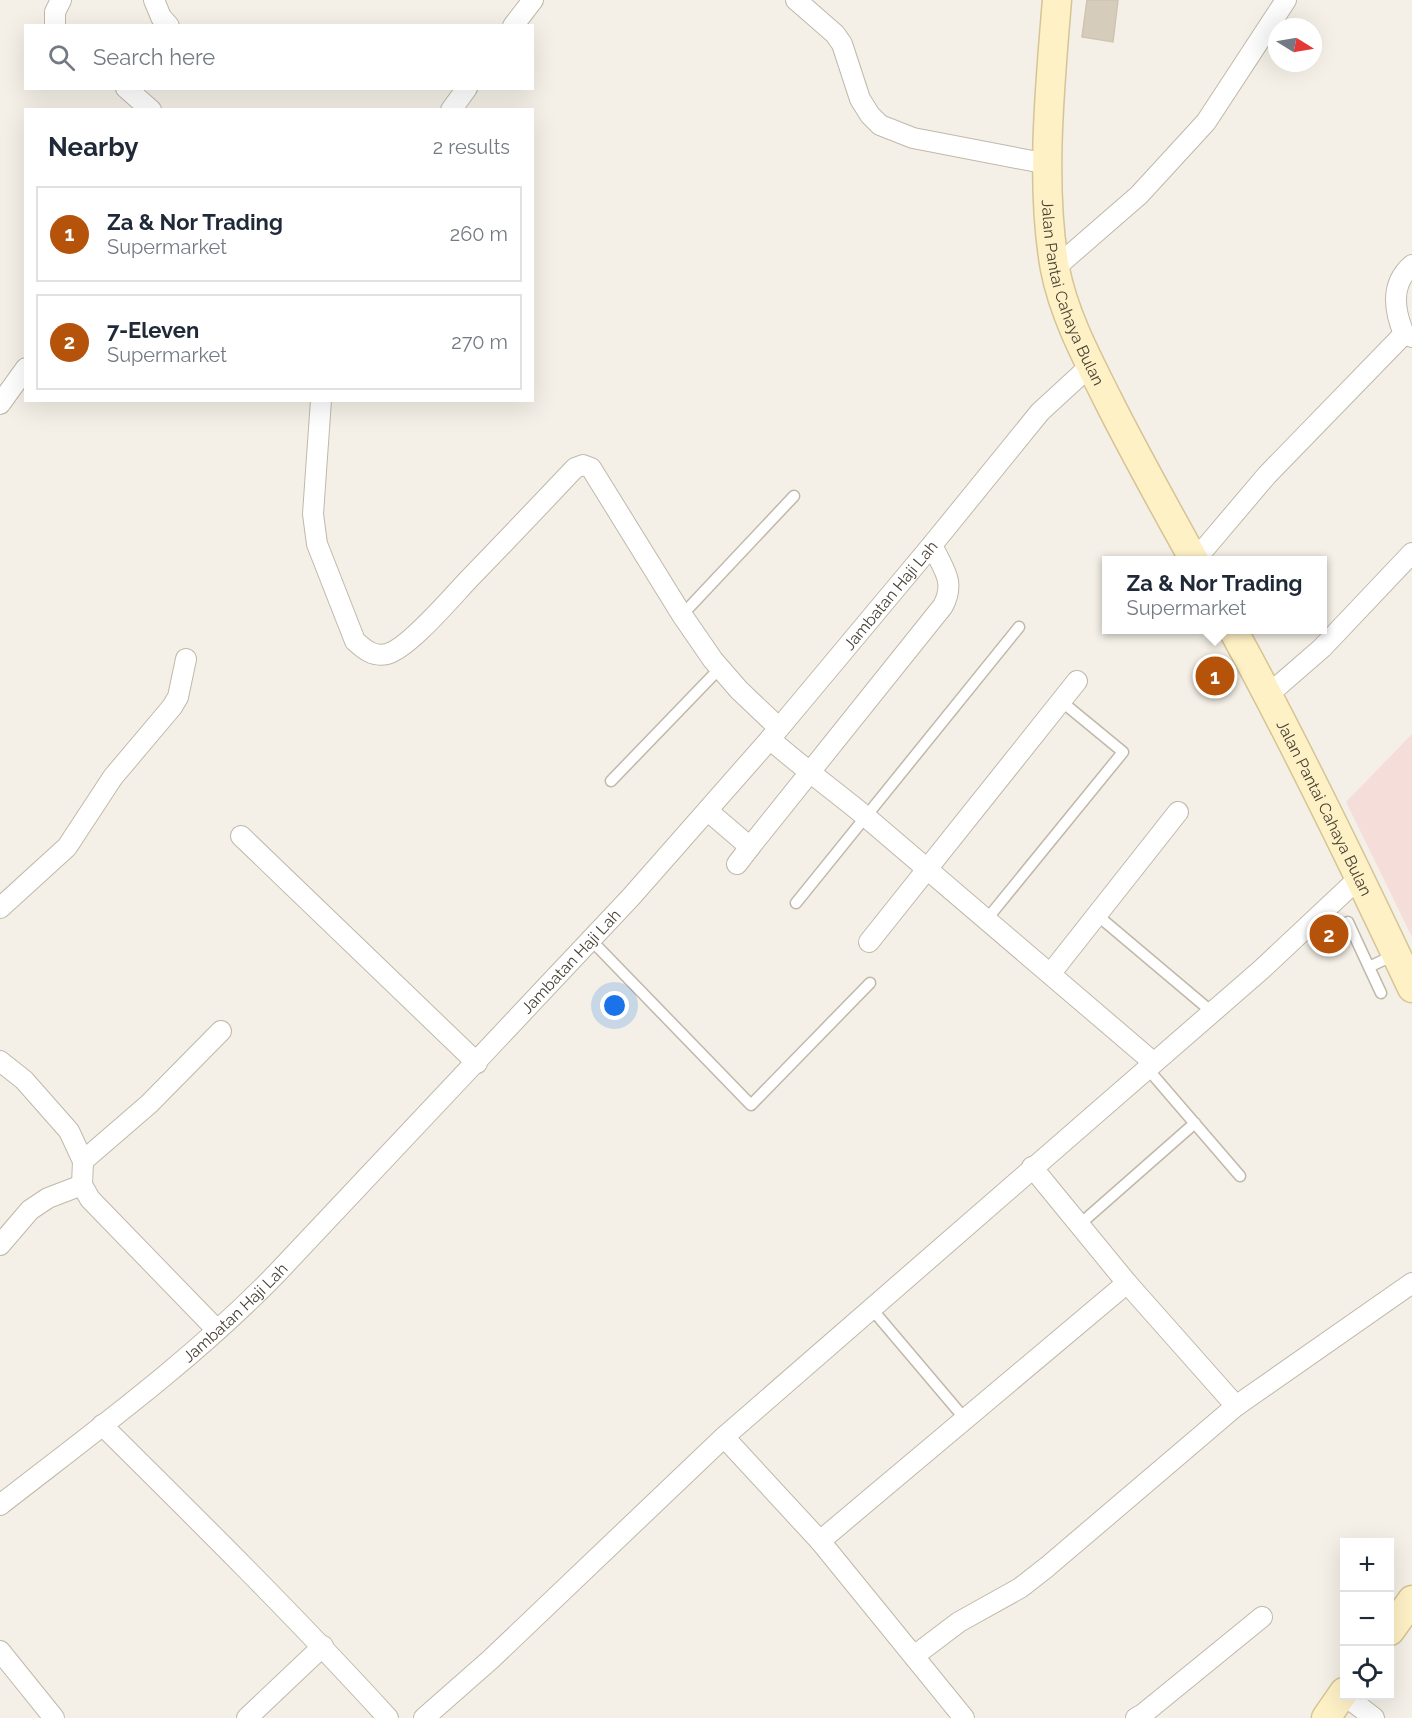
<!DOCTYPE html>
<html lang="en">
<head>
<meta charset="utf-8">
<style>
  body { margin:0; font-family:Raleway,sans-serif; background:#f2f2f3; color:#1f2937 }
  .controls { position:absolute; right:18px; bottom:18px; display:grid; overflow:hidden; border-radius:0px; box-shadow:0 6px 24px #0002 }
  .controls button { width:54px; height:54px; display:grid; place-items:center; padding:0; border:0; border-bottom:2px solid #e0e1e3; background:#fff; color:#1f2937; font:30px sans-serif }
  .compass { position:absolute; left:1268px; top:18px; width:54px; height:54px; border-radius:50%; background:#fff; box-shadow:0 6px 24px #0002; rotate:101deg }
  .you { position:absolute; left:615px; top:1006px; width:21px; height:21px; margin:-15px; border:4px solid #fff; border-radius:50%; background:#1a73e8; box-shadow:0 0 0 9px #1a73e833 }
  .badge { display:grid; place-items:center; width:39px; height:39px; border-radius:50%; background:#b45309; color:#fff; font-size:20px; font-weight:700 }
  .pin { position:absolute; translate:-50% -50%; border:3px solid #fff; box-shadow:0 2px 6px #0006 }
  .popup { position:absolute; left:1102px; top:556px; width:225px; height:78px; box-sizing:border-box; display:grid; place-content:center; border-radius:0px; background:#fff; filter:drop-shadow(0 2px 4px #0005); font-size:20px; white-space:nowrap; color:#747a83 }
  .popup b { font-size:22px; color:#1f2937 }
  .popup::after { content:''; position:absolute; left:50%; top:100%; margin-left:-12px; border:12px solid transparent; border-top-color:#fff }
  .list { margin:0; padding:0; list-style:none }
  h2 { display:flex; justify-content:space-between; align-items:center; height:78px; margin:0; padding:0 24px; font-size:26px }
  h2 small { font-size:20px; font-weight:400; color:#747a83 }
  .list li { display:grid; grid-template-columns:39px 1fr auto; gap:18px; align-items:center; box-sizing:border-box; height:96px; margin:0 12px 12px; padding:0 12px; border:2px solid #e0e1e3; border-radius:0px }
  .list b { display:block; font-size:22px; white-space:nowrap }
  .list p { margin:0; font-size:20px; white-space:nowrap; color:#747a83 }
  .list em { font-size:20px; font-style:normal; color:#747a83 }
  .icon { flex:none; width:33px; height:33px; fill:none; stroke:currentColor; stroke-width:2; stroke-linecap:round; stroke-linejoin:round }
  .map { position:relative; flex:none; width:1412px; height:1718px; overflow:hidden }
  .search { position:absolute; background:#fff; box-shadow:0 6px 24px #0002; left:24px; top:24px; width:510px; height:66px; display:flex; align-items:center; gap:15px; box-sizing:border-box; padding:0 21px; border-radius:0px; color:#747a83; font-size:22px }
  .panel { position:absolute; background:#fff; box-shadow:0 6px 24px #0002; left:24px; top:108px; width:510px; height:294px; border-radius:0px }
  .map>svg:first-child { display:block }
  .medical { fill:#f5deda }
  .building { fill:#d6ccbc; stroke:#d1c4af; stroke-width:1.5 }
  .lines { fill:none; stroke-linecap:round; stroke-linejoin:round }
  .lane-casing { stroke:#c0b8a9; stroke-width:13 }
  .street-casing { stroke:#c0b8a9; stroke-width:22 }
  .secondary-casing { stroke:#d6c495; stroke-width:31 }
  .lane { stroke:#fff; stroke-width:10 }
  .street { stroke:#fff; stroke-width:20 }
  .secondary { stroke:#fff1c6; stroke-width:28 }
  .labels { text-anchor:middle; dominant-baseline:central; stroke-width:4.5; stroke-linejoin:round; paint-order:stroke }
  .street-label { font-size:16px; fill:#474035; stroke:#fff }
</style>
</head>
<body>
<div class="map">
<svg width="1412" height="1718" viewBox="0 0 1412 1718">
  <rect width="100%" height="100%" fill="#f4f0e7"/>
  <path class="medical" d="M 1412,734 L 1412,937 L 1346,802 Z"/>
  <path class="building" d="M 1087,0 L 1118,0 L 1113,42 L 1082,37 Z"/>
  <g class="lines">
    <g class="lane-casing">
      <path id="lane" d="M 682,615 L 794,496
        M 611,781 L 720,668
        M 796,903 L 1019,627
        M 1097,915 L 1212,1012
        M 987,919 L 1123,752 L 1061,701
        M 1348,922 L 1381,993
        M 591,940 L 751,1105 L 870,983
        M 1369,967 L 1396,954
        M 1147,1068 L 1240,1176
        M 1079,1225 L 1195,1123
        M 871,1308 L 965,1419"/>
    </g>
    <g class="street-casing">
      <g id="street">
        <path d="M 154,0 L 161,17 L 169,26"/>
        <path d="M 796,0 L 835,34 L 842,44 L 860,99 L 870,115 L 880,125 L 913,138 L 1048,164"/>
        <path d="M 55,26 L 55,12 L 61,0"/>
        <path d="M 513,26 L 533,0"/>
        <path d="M 126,88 L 151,110"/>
        <path d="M 451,110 L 467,88"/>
        <path d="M 1412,265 C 1390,284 1394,310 1404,334 L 1412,337"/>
        <path d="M 1055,268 L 1139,195 L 1206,122 L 1286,0"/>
        <path d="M 321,400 L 313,514 L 317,544 L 355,641 C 365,650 373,657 387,654 C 408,649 452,597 468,580 C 504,543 540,505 575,468 L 583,465 L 591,468 L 682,615 L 713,660 L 739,690 L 779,728"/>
        <path d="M 0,404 L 26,368"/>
        <path d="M 1195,560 L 1267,475 L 1404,334"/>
        <path d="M 1269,694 L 1322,648 L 1412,553"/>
        <path d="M 770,739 C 800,766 834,790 865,816 L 1153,1062"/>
        <path d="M 708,811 L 750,847 L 943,606 C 956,581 943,569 932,545"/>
        <path d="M 241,836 L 477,1063"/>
        <path d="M 737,864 L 750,847"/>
        <path d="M 0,908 L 67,847 L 113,777 L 172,707 L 178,697 L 186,659"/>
        <path d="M 869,942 L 1077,681"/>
        <path d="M 1051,973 L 1178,812"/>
        <path d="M 0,1061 L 24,1080 L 69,1131 L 83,1161 L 82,1185 L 90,1199 L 217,1330"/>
        <path d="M 83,1161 L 149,1104 L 221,1031"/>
        <path d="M 1032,1167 L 1127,1283 L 1236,1406"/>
        <path d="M 0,1245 L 30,1210 L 48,1198 L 82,1185"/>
        <path d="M 102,1425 C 199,1521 296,1617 388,1718"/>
        <path d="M 724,1437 L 820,1541 L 964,1718"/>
        <path id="s1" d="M 0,1505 C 95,1431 194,1359 278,1272 L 631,897 L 770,739 L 932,545 L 1040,412 L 1090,366"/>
        <path d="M 820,1541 L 1127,1283"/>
        <path d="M 0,1651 L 54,1718"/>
        <path d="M 914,1656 L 959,1622 L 1020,1588 L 1047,1567 L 1236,1406 L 1412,1283"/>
        <path d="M 1343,1694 L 1374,1718"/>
        <path d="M 247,1718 L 323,1646"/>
        <path d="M 424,1718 L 490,1660 L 724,1437 L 1262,969 L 1360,877"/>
        <path d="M 1136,1718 L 1143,1714 L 1262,1617"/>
      </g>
    </g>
    <g class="secondary-casing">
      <g id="secondary">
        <path id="s2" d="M 1057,0 C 1050,84 1040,186 1055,269 C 1064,315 1087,358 1108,400 C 1135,454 1165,507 1194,560"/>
        <path id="s3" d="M 1233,630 C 1297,747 1355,867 1412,988"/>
        <path d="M 1390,1631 L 1412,1600"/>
        <path d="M 1326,1718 L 1344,1692"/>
      </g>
    </g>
    <use href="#lane" class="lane"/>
    <use href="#street" class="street"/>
    <use href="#secondary" class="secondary"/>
  </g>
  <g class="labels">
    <g class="street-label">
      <text stroke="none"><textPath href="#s2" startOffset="297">Jalan Pantai Cahaya Bulan</textPath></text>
      <text stroke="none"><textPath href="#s1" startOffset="1276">Jambatan Haji Lah</textPath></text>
      <text stroke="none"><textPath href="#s3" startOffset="200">Jalan Pantai Cahaya Bulan</textPath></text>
      <text stroke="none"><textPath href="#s1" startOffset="790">Jambatan Haji Lah</textPath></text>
      <text stroke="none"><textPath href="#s1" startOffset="304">Jambatan Haji Lah</textPath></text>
    </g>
  </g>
</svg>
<div class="controls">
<button>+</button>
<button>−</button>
<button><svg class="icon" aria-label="locate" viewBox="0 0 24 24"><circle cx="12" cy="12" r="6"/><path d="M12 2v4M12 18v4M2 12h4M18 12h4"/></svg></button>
</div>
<svg class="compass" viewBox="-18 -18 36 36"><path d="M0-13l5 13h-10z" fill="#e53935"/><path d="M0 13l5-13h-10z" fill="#747a83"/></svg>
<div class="you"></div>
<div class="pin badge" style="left:1215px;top:676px">1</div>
<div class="popup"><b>Za &amp; Nor Trading</b>Supermarket</div>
<div class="pin badge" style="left:1329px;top:934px">2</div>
<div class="search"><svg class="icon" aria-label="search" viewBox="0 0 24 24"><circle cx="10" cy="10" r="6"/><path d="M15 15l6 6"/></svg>Search here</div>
<section class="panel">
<h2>Nearby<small>2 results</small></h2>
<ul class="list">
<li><span class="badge">1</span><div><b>Za &amp; Nor Trading</b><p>Supermarket</p></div><em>260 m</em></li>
<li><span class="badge">2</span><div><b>7-Eleven</b><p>Supermarket</p></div><em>270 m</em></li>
</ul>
</section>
</div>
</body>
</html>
